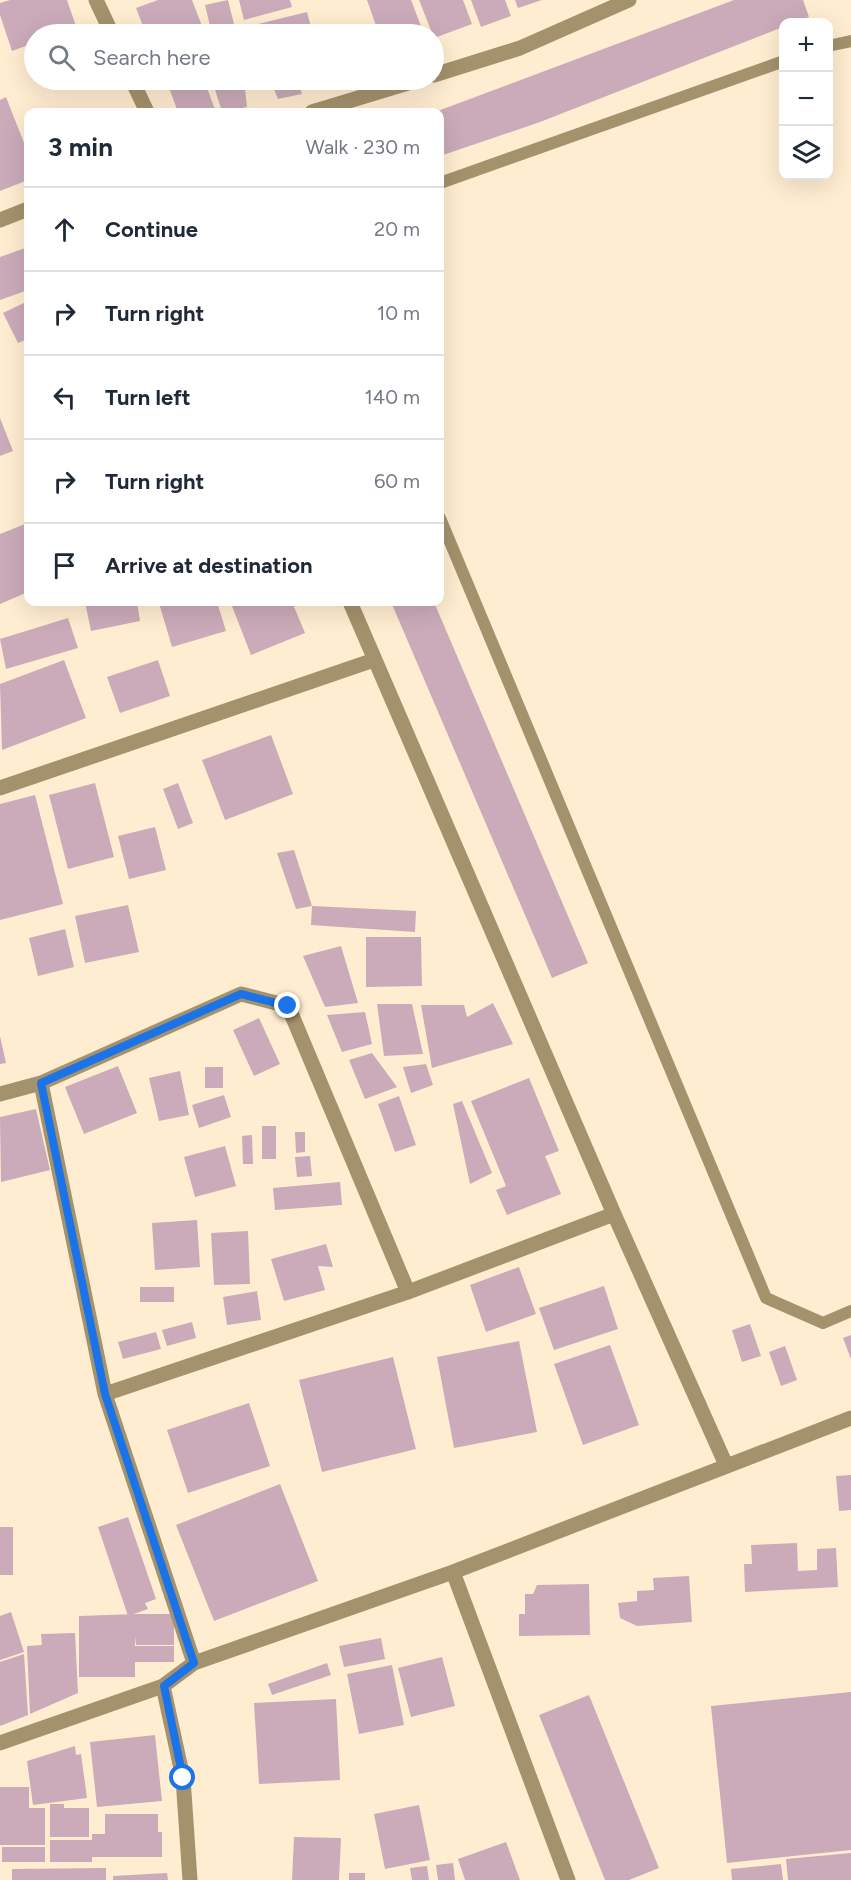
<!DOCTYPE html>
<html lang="en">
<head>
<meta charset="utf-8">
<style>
  body { margin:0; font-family:Figtree,sans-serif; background:#f2f2f3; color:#1f2937 }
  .controls { position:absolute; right:18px; top:18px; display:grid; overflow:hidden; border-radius:12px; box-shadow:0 6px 24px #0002 }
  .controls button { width:54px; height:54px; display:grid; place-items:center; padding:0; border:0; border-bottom:2px solid #e0e1e3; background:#fff; color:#1f2937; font:30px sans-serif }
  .stop { position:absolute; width:18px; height:18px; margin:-14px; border:4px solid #1a73e8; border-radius:50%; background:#fff }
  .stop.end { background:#1a73e8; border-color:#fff; box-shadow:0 2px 6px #0008 }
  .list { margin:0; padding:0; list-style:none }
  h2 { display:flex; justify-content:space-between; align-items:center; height:78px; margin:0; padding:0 24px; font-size:26px }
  h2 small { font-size:20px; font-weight:400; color:#747a83 }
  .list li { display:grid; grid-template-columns:39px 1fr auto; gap:18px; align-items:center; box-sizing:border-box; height:84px; padding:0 24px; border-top:2px solid #e0e1e3 }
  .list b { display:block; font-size:22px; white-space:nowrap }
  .list em { font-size:20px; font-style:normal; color:#747a83 }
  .icon { flex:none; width:33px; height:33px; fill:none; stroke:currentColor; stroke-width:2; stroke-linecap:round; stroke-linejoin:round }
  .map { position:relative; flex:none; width:851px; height:1880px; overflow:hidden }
  .search { position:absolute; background:#fff; box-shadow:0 6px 24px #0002; left:24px; top:24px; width:420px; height:66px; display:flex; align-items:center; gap:15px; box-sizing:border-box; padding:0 21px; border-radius:33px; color:#747a83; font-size:22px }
  .panel { position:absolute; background:#fff; box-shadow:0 6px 24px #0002; left:24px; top:108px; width:420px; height:498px; border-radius:12px }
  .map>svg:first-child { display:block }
  .building { fill:#cbabb9 }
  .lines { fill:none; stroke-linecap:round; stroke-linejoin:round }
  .lane { stroke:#a4926c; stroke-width:12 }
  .street { stroke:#a4926c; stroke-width:15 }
  .route { stroke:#1a73e8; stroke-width:8 }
</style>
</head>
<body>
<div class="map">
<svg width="851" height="1880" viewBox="0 0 851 1880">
  <rect width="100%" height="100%" fill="#ffedd1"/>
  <path class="building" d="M 10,0 L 67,0 L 77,29 L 61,34 L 34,34 L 34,43 L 12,51 L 0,15 L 0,3 Z
    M 158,0 L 192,0 L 202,26 L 181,34 L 146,34 L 136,8 Z
    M 228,0 L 234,24 L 211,30 L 205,5 Z
    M 239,0 L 290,0 L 292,7 L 244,20 Z
    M 367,0 L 411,0 L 424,34 L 379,34 Z
    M 419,0 L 463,0 L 472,24 L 434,38 Z
    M 471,0 L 505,0 L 511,16 L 481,27 Z
    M 515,0 L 542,0 L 518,8 Z
    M 734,0 L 803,0 L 809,17 L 795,22 L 783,22 L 783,27 L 540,122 L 440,156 L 440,112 L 435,112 Z
    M 307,12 L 313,34 L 252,34 L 250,26 Z
    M 182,80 L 204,80 L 216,112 L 178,112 L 168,85 Z
    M 212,80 L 244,80 L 247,107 L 222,112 Z
    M 252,80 L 298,80 L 302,94 L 278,99 L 272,84 L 253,88 Z
    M 6,97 L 28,153 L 28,180 L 0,191 L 0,100 Z
    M 28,247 L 28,290 L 0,300 L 0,257 Z
    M 28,301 L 28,339 L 18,343 L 3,313 Z
    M 0,418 L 13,451 L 0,456 Z
    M 25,524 L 28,533 L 28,592 L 0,604 L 0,534 Z
    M 85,602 L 137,602 L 140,621 L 91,631 Z
    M 165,602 L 217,602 L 226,631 L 172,647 L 159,603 Z
    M 244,602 L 292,602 L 305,633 L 251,655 L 232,606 Z
    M 391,602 L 434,602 L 588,963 L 552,978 Z
    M 68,618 L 78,648 L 6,669 L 0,639 Z
    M 64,660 L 86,718 L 2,750 L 0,684 Z
    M 158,660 L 170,696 L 120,713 L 107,677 Z
    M 271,735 L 293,794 L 225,820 L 202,760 Z
    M 95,783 L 114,857 L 68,869 L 49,795 Z
    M 178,783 L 193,823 L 178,829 L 163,789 Z
    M 35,795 L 63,904 L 0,920 L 0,804 Z
    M 155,827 L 166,870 L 129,879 L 118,836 Z
    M 294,850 L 312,906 L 296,909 L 277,853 Z
    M 128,905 L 139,952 L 85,963 L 75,916 Z
    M 312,906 L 416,911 L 415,932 L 311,925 Z
    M 65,929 L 74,967 L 38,976 L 29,938 Z
    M 366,937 L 421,937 L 422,986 L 366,987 Z
    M 341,946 L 358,1003 L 325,1007 L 303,956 Z
    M 493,1003 L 513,1044 L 432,1068 L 421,1005 L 464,1005 L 467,1017 Z
    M 377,1004 L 412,1004 L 423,1054 L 384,1056 Z
    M 365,1012 L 372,1044 L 342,1052 L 327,1015 Z
    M 259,1018 L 280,1064 L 254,1076 L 233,1030 Z
    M 0,1036 L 6,1063 L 0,1064 Z
    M 372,1053 L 397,1087 L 365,1099 L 349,1060 Z
    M 426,1064 L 433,1085 L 411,1093 L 403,1067 Z
    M 118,1066 L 137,1113 L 84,1134 L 65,1087 Z
    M 205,1067 L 223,1067 L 223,1088 L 205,1088 Z
    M 180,1071 L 189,1115 L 159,1121 L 149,1078 Z
    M 529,1078 L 559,1151 L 545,1156 L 561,1194 L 507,1215 L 496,1190 L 506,1186 L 471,1101 Z
    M 224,1095 L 231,1117 L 199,1128 L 192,1105 Z
    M 399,1096 L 416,1145 L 395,1152 L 378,1104 Z
    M 462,1101 L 492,1173 L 470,1184 L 453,1104 Z
    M 36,1109 L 50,1170 L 1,1182 L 0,1117 Z
    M 262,1126 L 276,1126 L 276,1159 L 262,1159 Z
    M 295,1132 L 305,1132 L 305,1152 L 296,1153 Z
    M 252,1135 L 253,1164 L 243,1164 L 242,1136 Z
    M 225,1146 L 236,1186 L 195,1197 L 184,1157 Z
    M 310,1156 L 312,1176 L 297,1177 L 295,1157 Z
    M 340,1182 L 342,1205 L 275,1210 L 273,1188 Z
    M 197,1220 L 200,1267 L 155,1270 L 152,1223 Z
    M 248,1231 L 250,1284 L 214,1285 L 211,1233 Z
    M 326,1244 L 333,1267 L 318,1266 L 325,1290 L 284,1301 L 271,1259 Z
    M 519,1267 L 536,1314 L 486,1332 L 470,1285 Z
    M 604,1286 L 618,1329 L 554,1350 L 539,1308 Z
    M 140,1287 L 174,1287 L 174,1302 L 140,1302 Z
    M 257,1291 L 261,1320 L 227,1325 L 223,1297 Z
    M 192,1322 L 196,1338 L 167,1346 L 162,1330 Z
    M 750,1324 L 761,1356 L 742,1362 L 732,1330 Z
    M 156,1332 L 161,1349 L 123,1359 L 118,1342 Z
    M 851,1335 L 851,1359 L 843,1338 Z
    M 519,1341 L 537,1432 L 454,1448 L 437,1357 Z
    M 610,1345 L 639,1425 L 583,1445 L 554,1364 Z
    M 785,1346 L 797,1380 L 781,1386 L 769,1352 Z
    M 393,1357 L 416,1449 L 322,1472 L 299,1380 Z
    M 249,1403 L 270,1466 L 188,1493 L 167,1430 Z
    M 851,1475 L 851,1510 L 839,1511 L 836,1476 Z
    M 280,1484 L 318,1581 L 214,1621 L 176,1525 Z
    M 128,1517 L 156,1599 L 145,1603 L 148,1609 L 128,1616 L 98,1527 Z
    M 0,1527 L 13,1527 L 13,1575 L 0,1575 Z
    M 797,1543 L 798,1571 L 817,1570 L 817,1549 L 836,1548 L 838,1587 L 745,1592 L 744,1564 L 752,1564 L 751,1545 Z
    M 689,1576 L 692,1622 L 637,1626 L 620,1618 L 618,1603 L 637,1601 L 637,1591 L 654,1590 L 653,1578 Z
    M 589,1584 L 590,1635 L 519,1636 L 519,1614 L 525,1614 L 525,1594 L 533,1594 L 537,1585 Z
    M 11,1612 L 24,1652 L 0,1660 L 0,1616 Z
    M 135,1614 L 174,1614 L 174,1645 L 136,1645 L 135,1636 L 135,1646 L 174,1646 L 174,1662 L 135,1662 L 135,1677 L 79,1677 L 79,1616 Z
    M 75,1633 L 78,1693 L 30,1714 L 27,1646 L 42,1645 L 41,1634 Z
    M 381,1638 L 385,1659 L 344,1667 L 339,1646 Z
    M 24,1654 L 28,1715 L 0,1726 L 0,1662 Z
    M 442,1657 L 455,1706 L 411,1717 L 398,1668 Z
    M 327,1663 L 331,1675 L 272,1695 L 268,1684 Z
    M 392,1665 L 404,1725 L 359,1734 L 347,1674 Z
    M 851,1692 L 851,1850 L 727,1863 L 711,1706 Z
    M 589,1695 L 659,1868 L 629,1880 L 605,1880 L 539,1715 Z
    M 336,1699 L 340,1780 L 259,1784 L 254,1703 Z
    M 155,1735 L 162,1801 L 97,1807 L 90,1742 Z
    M 75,1746 L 76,1755 L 81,1754 L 87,1798 L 33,1805 L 27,1761 Z
    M 0,1787 L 29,1787 L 29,1808 L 45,1808 L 45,1845 L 0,1845 Z
    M 50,1804 L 64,1804 L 64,1808 L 89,1808 L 89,1837 L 50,1837 Z
    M 419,1805 L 430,1860 L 385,1869 L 374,1814 Z
    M 105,1814 L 158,1814 L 158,1832 L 162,1832 L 162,1857 L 92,1857 L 92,1862 L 50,1862 L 50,1840 L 92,1840 L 92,1834 L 105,1834 Z
    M 294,1837 L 341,1838 L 339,1880 L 292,1880 Z
    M 506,1842 L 520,1880 L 465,1880 L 458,1859 Z
    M 2,1847 L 45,1847 L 45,1862 L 2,1862 Z
    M 851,1853 L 851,1880 L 788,1880 L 786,1859 Z
    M 453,1863 L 455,1880 L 438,1880 L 436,1865 Z
    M 781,1864 L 783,1880 L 732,1880 L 731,1869 Z
    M 427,1866 L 429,1880 L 412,1880 L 410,1868 Z
    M 106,1868 L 106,1880 L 12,1880 L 12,1869 Z
    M 167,1873 L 168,1880 L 113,1880 L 113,1876 Z
    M 349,1873 L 365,1873 L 365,1880 L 349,1880 Z"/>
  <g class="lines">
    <path class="lane" d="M 828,46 L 851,41
      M 440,183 L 784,61
      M 440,518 L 766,1298 L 823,1323 L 851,1311"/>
    <path class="street" d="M 96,0 L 112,34
      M 434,75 L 520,48 L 629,0
      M 132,80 L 147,112
      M 312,112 L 418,80
      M 0,220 L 28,209
      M 350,602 L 614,1214 L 726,1465
      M 0,788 L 374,660
      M 41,1083 L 105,1394 L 194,1663
      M 0,1094 L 41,1083 L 241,994 L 288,1006 L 408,1292
      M 105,1394 L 408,1292 L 614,1214
      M 453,1572 L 568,1880
      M 163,1686 L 183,1778 L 190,1880
      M 0,1743 L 163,1686 L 194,1663 L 453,1572 L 851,1418"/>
  </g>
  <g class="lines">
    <path class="route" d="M 183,1778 L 164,1686 L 194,1663 L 105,1394 L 41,1083 L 241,994 L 288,1006"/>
  </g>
</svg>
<div class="controls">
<button>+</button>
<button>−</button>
<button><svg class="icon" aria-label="layers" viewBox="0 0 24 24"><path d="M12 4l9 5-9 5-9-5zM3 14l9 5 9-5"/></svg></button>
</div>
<div class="stop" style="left:183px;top:1778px"></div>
<div class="stop end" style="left:288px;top:1006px"></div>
<div class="search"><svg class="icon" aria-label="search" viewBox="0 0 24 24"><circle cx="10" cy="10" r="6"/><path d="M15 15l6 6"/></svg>Search here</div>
<section class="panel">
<h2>3 min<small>Walk · 230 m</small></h2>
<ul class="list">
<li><svg class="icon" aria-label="ahead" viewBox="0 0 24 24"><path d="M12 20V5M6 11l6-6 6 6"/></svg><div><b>Continue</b></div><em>20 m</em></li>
<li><svg class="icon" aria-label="right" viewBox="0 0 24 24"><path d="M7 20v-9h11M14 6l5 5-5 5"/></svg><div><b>Turn right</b></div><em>10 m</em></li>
<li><svg class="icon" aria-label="left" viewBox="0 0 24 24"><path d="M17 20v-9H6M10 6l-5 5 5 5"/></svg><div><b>Turn left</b></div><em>140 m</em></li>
<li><svg class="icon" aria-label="right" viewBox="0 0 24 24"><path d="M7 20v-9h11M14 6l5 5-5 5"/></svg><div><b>Turn right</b></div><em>60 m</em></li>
<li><svg class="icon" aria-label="arrive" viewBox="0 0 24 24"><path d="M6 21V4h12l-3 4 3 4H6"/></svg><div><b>Arrive at destination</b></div></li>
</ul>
</section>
</div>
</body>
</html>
